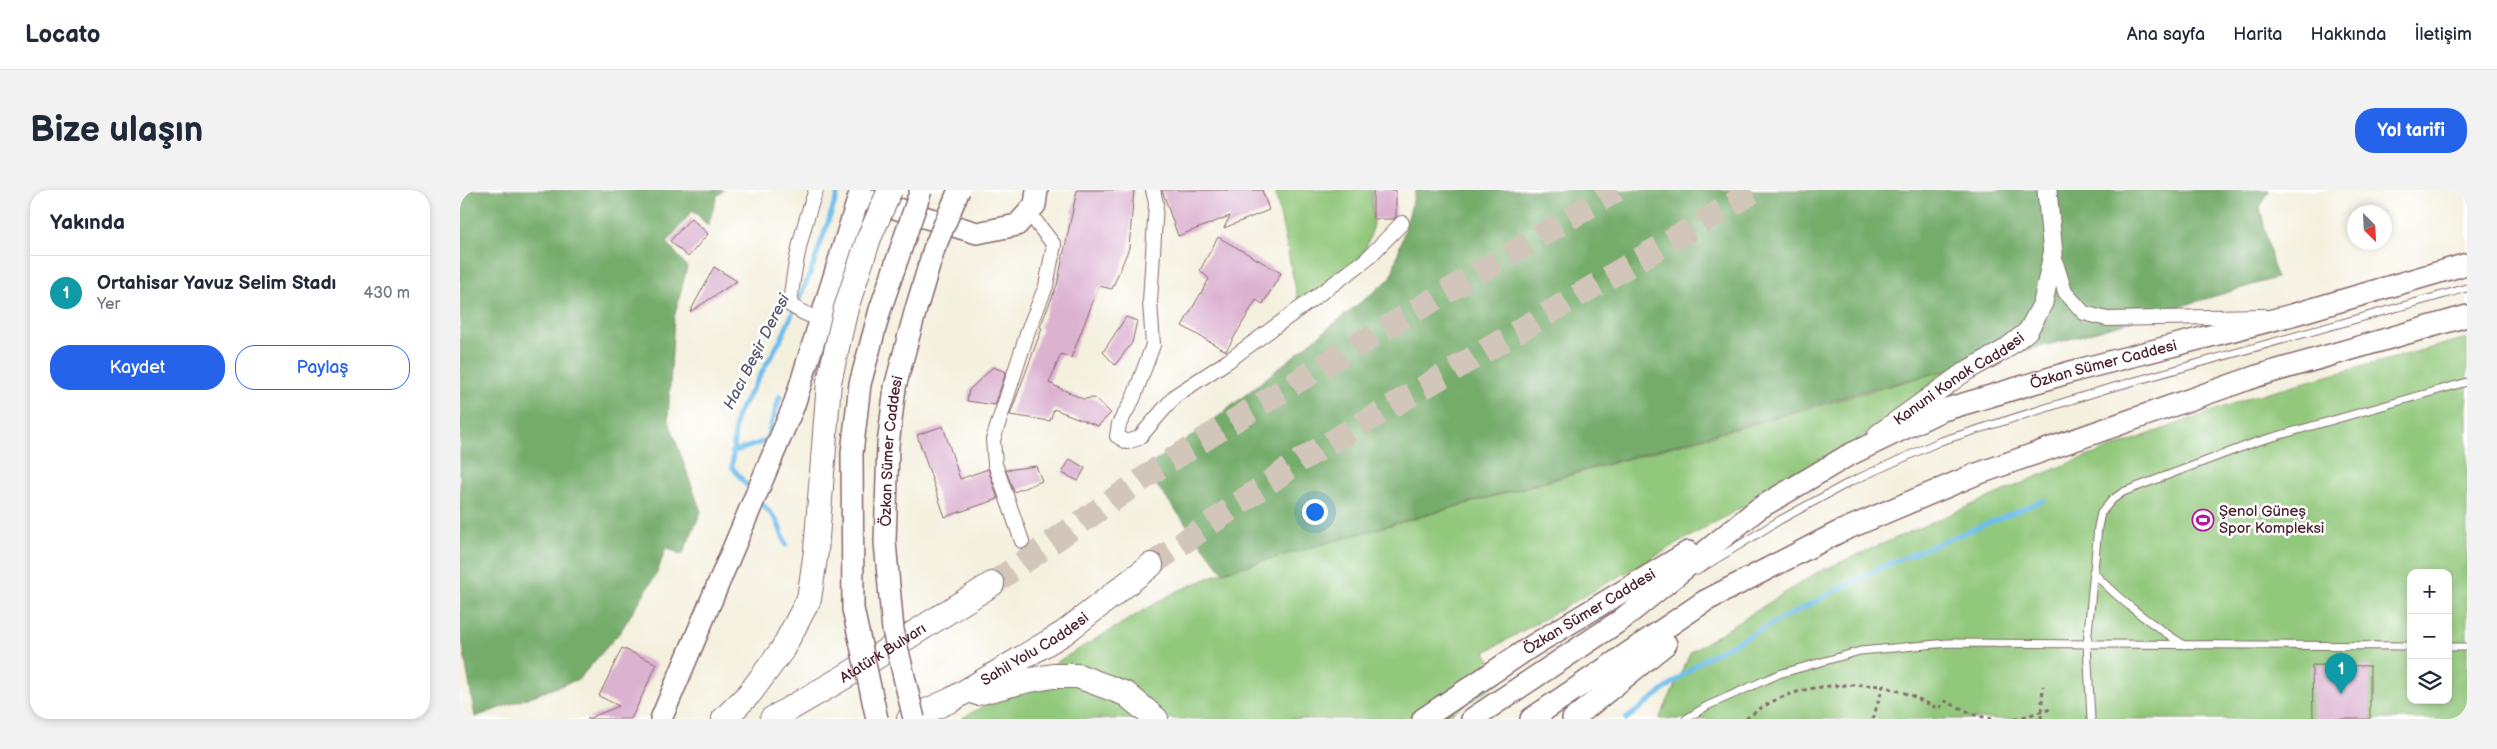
<!DOCTYPE html>
<html lang="tr">
<head>
<meta charset="utf-8">
<style>
  body { margin:0; font-family:"Balsamiq Sans",sans-serif; background:#f2f2f3; color:#1f2937 }
  .controls { position:absolute; right:15px; bottom:15px; display:grid; overflow:hidden; border-radius:10px; box-shadow:0 2px 8px #0003 }
  .controls button { width:45px; height:45px; display:grid; place-items:center; padding:0; border:0; border-bottom:1px solid #e0e1e3; background:#fff; color:#1f2937; font:25px sans-serif }
  .compass { position:absolute; left:1887px; top:15px; width:45px; height:45px; border-radius:50%; background:#fff; box-shadow:0 2px 8px #0003; rotate:156deg }
  .you { position:absolute; left:854px; top:321px; width:18px; height:18px; margin:-12px; border:4px solid #fff; border-radius:50%; background:#1a73e8; box-shadow:0 0 0 8px #1a73e833 }
  .badge { display:grid; place-items:center; width:32px; height:32px; border-radius:50%; background:#2563eb; color:#fff; font-size:16px; font-weight:700 }
  .pin { position:absolute; translate:-50% -41px; filter:drop-shadow(0 1px 2px #0008) }
  .pin::after { content:''; position:absolute; top:26px; width:18px; height:15px; background:inherit; clip-path:polygon(0 0,100% 0,50% 100%) }
  .list { margin:0; padding:0; list-style:none }
  h2 { display:flex; justify-content:space-between; align-items:center; height:65px; margin:0; padding:0 20px; font-size:21px }
  h2 small { font-size:16px; font-weight:400; color:#747a83 }
  .list li { display:grid; grid-template-columns:32px 1fr auto; gap:15px; align-items:center; box-sizing:border-box; height:75px; padding:0 20px; border-top:1px solid #e0e1e3 }
  .list b { display:block; font-size:19px; white-space:nowrap }
  .list p { margin:0; font-size:16px; white-space:nowrap; color:#747a83 }
  .list em { font-size:16px; font-style:normal; color:#747a83 }
  .actions { display:flex; gap:10px; padding:15px 20px }
  .actions a { flex:1; padding:11px 0; border:1px solid #2563eb; border-radius:20px; text-align:center; font-size:18px; color:#2563eb }
  .actions .main { background:#2563eb; color:#fff }
  .icon { flex:none; width:28px; height:28px; fill:none; stroke:currentColor; stroke-width:2; stroke-linecap:round; stroke-linejoin:round }
  .map { position:relative; flex:none; width:2007px; height:529px; overflow:hidden; border-radius:20px }
  header { display:flex; align-items:center; gap:30px; box-sizing:border-box; height:70px; padding:0 25px; background:#fff; border-bottom:1px solid #e0e1e3 }
  header strong { font-size:24px }
  nav { display:flex; gap:28px; margin-inline-start:auto; font-size:18px }
  .intro { display:flex; align-items:center; justify-content:space-between; box-sizing:border-box; height:120px; padding:0 30px }
  h1 { margin:0; font-size:35px }
  .button { padding:12px 22px; border-radius:20px; background:#2563eb; color:#fff; font-size:18px; font-weight:700 }
  main { display:flex; gap:30px; padding:0 30px }
  aside { flex:1; background:#fff; border-radius:20px; box-shadow:0 2px 8px #0003 }
  .map>svg:first-child { display:block }
  .green { fill:#92c87b; stroke:#6e7453; fill-rule:evenodd }
  .forest { fill:#75ac6b; stroke:#60664b }
  .lines { fill:none; stroke-linecap:round; stroke-linejoin:round }
  .stream { stroke:#70beea; stroke-width:5 }
  .building { fill:#dcb2d1 }
  .highway-tunnel { stroke:#d2c6ba; stroke-width:24; stroke-dasharray:24 12; stroke-linecap:butt }
  .lane-casing { stroke:#86686a; stroke-width:9 }
  .street-casing { stroke:#86686a; stroke-width:16 }
  .secondary-casing { stroke:#86686a; stroke-width:21 }
  .primary-casing { stroke:#86686a; stroke-width:24 }
  .highway-casing { stroke:#86686a; stroke-width:26 }
  .path { stroke:#86686a; stroke-width:3; stroke-dasharray:4 4; stroke-linecap:butt }
  .lane { stroke:#fff; stroke-width:7 }
  .street { stroke:#fff; stroke-width:14 }
  .secondary { stroke:#fff; stroke-width:19 }
  .primary { stroke:#fff; stroke-width:21 }
  .highway { stroke:#fff; stroke-width:24 }
  .primary-bridge-casing { stroke:#86686a; stroke-width:24; stroke-linecap:butt }
  .highway-bridge-casing { stroke:#86686a; stroke-width:26; stroke-linecap:butt }
  .primary-bridge { stroke:#fff; stroke-width:21 }
  .highway-bridge { stroke:#fff; stroke-width:24 }
  .labels { text-anchor:middle; dominant-baseline:central; stroke-width:5; stroke-linejoin:round; paint-order:stroke }
  .street-label { font-size:15px; fill:#4a1f2b; stroke:#fff }
  .poi-label { font-size:15px; fill:#4a1f2b; stroke:#fff; text-anchor:start }
  .water-label { font-size:16px; font-style:italic; fill:#57576e; stroke:#fff }
</style>
</head>
<body>
<header>
<strong>Locato</strong>
<nav><a>Ana sayfa</a><a>Harita</a><a>Hakkında</a><a>İletişim</a></nav>
</header>
<div class="intro"><h1>Bize ulaşın</h1><a class="button">Yol tarifi</a></div>
<main>
<aside>
<h2>Yakında<small></small></h2>
<ul class="list">
<li><span class="badge" style="background:#0f9aa8">1</span><div><b>Ortahisar Yavuz Selim Stadı</b><p>Yer</p></div><em>430 m</em></li>
</ul>
<div class="actions"><a class="main">Kaydet</a><a>Paylaş</a></div>
</aside>
<div class="map">
<svg width="2007" height="529" viewBox="0 0 2007 529">
  <rect width="100%" height="100%" fill="#fff"/>
  <filter id="ink" filterUnits="userSpaceOnUse"><feTurbulence type="fractalNoise" baseFrequency=".02" numOctaves="2"/><feDisplacementMap in="SourceGraphic" scale="10" xChannelSelector="R" yChannelSelector="G"/><feConvolveMatrix kernelMatrix="1 2 1 2 8 2 1 2 1" color-interpolation-filters="sRGB"/></filter>
  <filter id="wash" filterUnits="userSpaceOnUse"><feTurbulence type="fractalNoise" baseFrequency=".0096" numOctaves="4" result="noise"/><feDisplacementMap in="SourceGraphic" scale="20" xChannelSelector="R" yChannelSelector="G"/><feGaussianBlur stdDeviation="1.12" result="paint"/><feColorMatrix in="noise" values="0 0 0 0 0 0 0 0 0 0 0 0 0 0 0 0 0 1.4 0 .05"/><feComposite in="paint" operator="in"/></filter>
  <g filter="url(#wash)">
    <rect width="100%" height="100%" fill="#f4f0de"/>
    <path class="green" d="M 815,0 L 912,0 L 913,38 L 903,66 L 839,115 Z
      M 2007,148 L 2007,529 L 1199,529 L 1231,462 L 1358,382 L 1599,277 L 1794,206 ZM 1951,383 L 1988,383 L 1988,510 L 1951,510 Z
      M 1494,178 L 1387,258 L 1025,462 L 1043,490 L 983,529 L 501,529 L 715,402 L 763,382 Z"/>
    <path class="forest" d="M 4,0 L 264,0 L 257,6 L 248,36 L 233,20 L 207,52 L 227,77 L 214,128 L 208,229 L 241,322 L 222,365 L 206,357 L 197,383 L 160,442 L 119,489 L 15,527 L 0,439 L 0,8 Z
      M 956,0 L 1809,0 L 1800,18 L 1816,88 L 1603,151 L 1413,199 L 763,382 L 684,279 L 749,234 L 931,88 Z"/>
    <g class="lines">
      <path class="stream" d="M 272,262 L 306,251 L 320,206
        M 292,302 L 272,277 L 276,227 L 321,149 L 350,84 L 379,0
        M 299,310 L 317,331 L 326,355
        M 1166,529 L 1244,469 L 1426,375 L 1584,310"/>
    </g>
    <g id="blocks">
      <path class="building" d="M 617,0 L 674,0 L 669,58 L 652,99 L 639,96 L 611,168 L 601,164 L 589,193 L 623,209 L 635,208 L 651,223 L 638,236 L 594,219 L 590,231 L 550,225 L 582,138 L 580,137 L 597,95 Z
        M 702,0 L 802,0 L 809,20 L 764,38 L 770,26 L 718,46 Z
        M 913,0 L 936,0 L 936,27 L 934,29 L 913,29 Z
        M 231,28 L 248,44 L 228,67 L 210,51 Z
        M 758,47 L 821,83 L 803,114 L 796,110 L 766,161 L 722,136 L 749,89 L 740,80 Z
        M 254,77 L 277,91 L 230,122 Z
        M 666,127 L 677,131 L 672,153 L 655,175 L 643,162 Z
        M 533,177 L 546,182 L 535,215 L 507,211 L 509,200 Z
        M 483,236 L 500,289 L 528,279 L 538,309 L 485,327 L 457,245 Z
        M 610,269 L 625,278 L 618,291 L 602,283 Z
        M 576,276 L 582,291 L 554,302 L 546,280 Z
        M 162,458 L 197,474 L 174,523 L 171,529 L 127,529 L 159,516 L 139,506 Z
        M 1852,475 L 1910,476 L 1910,529 L 1853,529 Z"/>
    </g>
  </g>
  <g filter="url(#ink)">
    <use href="#blocks" fill-opacity="0" stroke="#86686a" stroke-width="1"/>
    <g class="lines">
      <path class="highway-tunnel" d="M 691,375 L 841,270 L 1296,0
        M 532,394 L 700,277 L 854,181 L 1157,0"/>
      <g class="lane-casing">
        <path id="lane" d="M 1237,381 L 1320,330 L 1390,292 L 1481,251 L 1643,200 L 2007,98
          M 1633,382 C 1661,412 1690,433 1724,455
          M 1988,457 L 2007,457
          M 1226,529 L 1247,516 L 1319,484 L 1400,461 L 1488,453 L 1951,456
          M 1631,529 L 1627,454 L 1638,337 L 1641,323 L 1652,310 L 1663,302 L 1796,252 L 2007,192"/>
      </g>
      <g class="street-casing">
        <path id="street" d="M 356,0 C 342,38 334,74 330,115 L 344,123 L 361,130
          M 693,0 L 696,13 L 690,112 L 693,155 L 673,209 L 659,234 L 657,246 L 667,252 L 679,248 L 716,205 L 768,171 L 906,70 L 942,33
          M 1594,66 L 1605,102 L 1624,123 L 1647,129 L 1803,126
          M 562,351 L 535,274 L 533,250 L 569,138 L 586,96 L 594,55 L 569,23"/>
      </g>
      <g class="secondary-casing">
        <g id="secondary">
          <path id="s1" d="M 1418,244 L 1506,181 L 1544,160 L 1568,141 L 1583,113 L 1593,64 L 1587,0"/>
        </g>
      </g>
      <g class="primary-casing">
        <g id="primary">
          <path d="M 408,10 L 517,43 L 557,35 L 575,15 L 577,0"/>
          <path d="M 201,529 L 334,215 L 401,0"/>
          <path id="s2" d="M 963,529 L 1072,456 L 1228,362"/>
          <path id="s3" d="M 1012,529 L 1161,430 L 1298,319 L 1387,266 L 1480,221 L 1614,181 L 1832,125 L 2007,74"/>
          <path d="M 1071,529 L 1245,411 L 1379,342 L 1514,285 L 1797,186 L 2007,126"/>
          <path d="M 1113,529 L 1206,454"/>
        </g>
      </g>
      <g class="highway-casing">
        <g id="highway">
          <path d="M 517,503 L 565,491 L 593,486 L 618,486 L 666,504 L 696,529"/>
          <path d="M 264,529 L 290,503 L 322,460"/>
          <path id="s4" d="M 312,529 L 386,486 L 532,394"/>
          <path id="s5" d="M 449,529 L 491,510 L 604,443 L 691,375"/>
        </g>
      </g>
      <path class="path" d="M 1286,529 C 1327,495 1373,493 1423,496
        M 1413,529 L 1423,496 L 1448,504 L 1479,519 L 1485,511 L 1515,525 L 1532,529
        M 1555,529 L 1591,519
        M 1581,529 L 1583,496"/>
      <use href="#lane" class="lane"/>
      <use href="#street" class="street"/>
      <use href="#secondary" class="secondary"/>
      <use href="#primary" class="primary"/>
      <use href="#highway" class="highway"/>
      <g class="primary-bridge-casing">
        <g id="primary-bridge">
          <path d="M 417,529 L 393,419 L 392,263 L 400,194 L 420,120 L 461,0"/>
          <path id="s6" d="M 454,529 L 433,440 L 425,352 L 428,255 L 435,197 L 456,119 L 474,59 L 499,0"/>
        </g>
      </g>
      <g class="highway-bridge-casing">
        <path id="highway-bridge" d="M 322,460 L 349,409 L 356,361 L 369,192 L 386,118 L 409,48 L 430,0"/>
      </g>
      <use href="#primary-bridge" class="primary-bridge"/>
      <use href="#highway-bridge" class="highway-bridge"/>
    </g>
  </g>
  <defs>
    <g id="stadium-ring" transform="scale(1.125)"><circle r="9.5" fill="#fff" stroke="#b5179e" stroke-width="1.5"/><path d="M0-5a6.5 5 0 1 0 0 10a6.5 5 0 1 0 0-10ZM-3.5-1.8h7v3.6h-7Z" fill="#b5179e"/></g>
  </defs>
  <g fill-rule="evenodd">
    <use href="#stadium-ring" x="1743" y="330"/>
  </g>
  <g class="labels">
    <g class="street-label">
      <text stroke="none"><textPath href="#s3" startOffset="732">Özkan Sümer Caddesi</textPath></text>
      <text stroke="none"><textPath href="#s1" startOffset="98">Kanuni Konak Caddesi</textPath></text>
      <text stroke="none"><textPath href="#s6" startOffset="271">Özkan Sümer Caddesi</textPath></text>
      <text stroke="none"><textPath href="#s2" startOffset="198">Özkan Sümer Caddesi</textPath></text>
      <text stroke="none"><textPath href="#s5" startOffset="144">Sahil Yolu Caddesi</textPath></text>
      <text stroke="none"><textPath href="#s4" startOffset="129">Atatürk Bulvarı</textPath></text>
    </g>
    <g class="poi-label">
      <text x="1759" y="321">Şenol Güneş<tspan x="1759" dy="17">Spor Kompleksi</tspan></text>
    </g>
    <g class="water-label">
      <text transform="translate(297 162) rotate(-63)">Hacı Beşir Deresi</text>
    </g>
  </g>
</svg>
<div class="controls">
<button>+</button>
<button>−</button>
<button><svg class="icon" aria-label="layers" viewBox="0 0 24 24"><path d="M12 4l9 5-9 5-9-5zM3 14l9 5 9-5"/></svg></button>
</div>
<svg class="compass" viewBox="-18 -18 36 36"><path d="M0-13l5 13h-10z" fill="#e53935"/><path d="M0 13l5-13h-10z" fill="#747a83"/></svg>
<div class="you"></div>
<div class="pin badge" style="left:1881px;top:504px;background:#0f9aa8">1</div>
</div>
</main>
</body>
</html>
